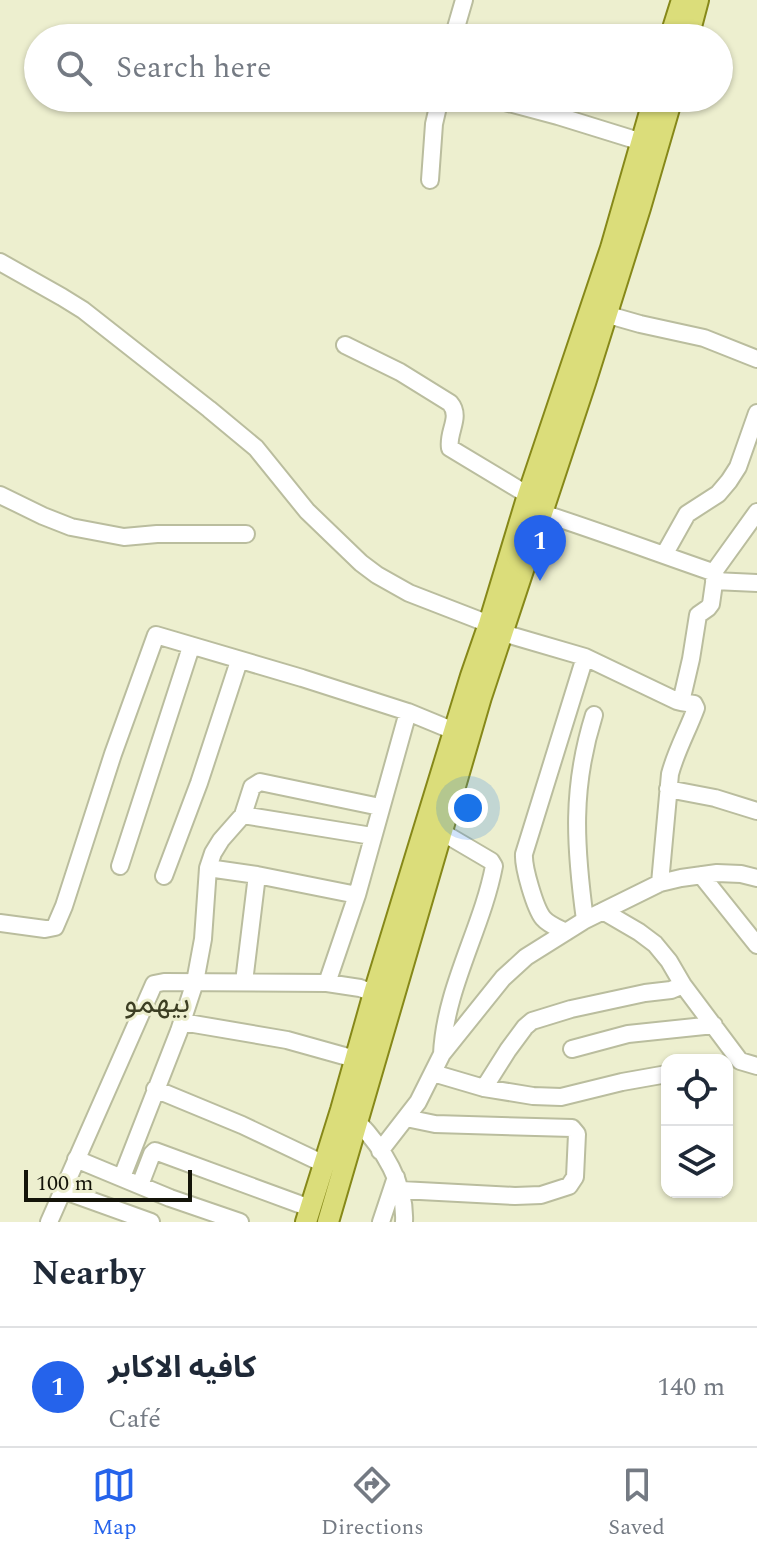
<!DOCTYPE html>
<html lang="en">
<head>
<meta charset="utf-8">
<style>
  body { margin:0; font-family:Spectral,"Noto Sans Arabic",serif; background:#f6f6f7; color:#1f2937 }
  .controls { position:absolute; right:24px; bottom:24px; display:grid; overflow:hidden; border-radius:16px; box-shadow:0 2px 6px #0004 }
  .controls button { width:72px; height:72px; display:grid; place-items:center; padding:0; border:0; border-bottom:2px solid #e0e1e3; background:#fff; color:#1f2937; font:40px sans-serif }
  .scale { position:absolute; left:24px; bottom:20px; width:168px; box-sizing:border-box; padding-left:8px; border:4px solid #141409; border-top:0; font-size:22px; line-height:28px; white-space:nowrap; color:#141409; -webkit-text-stroke:6px #edefcf; paint-order:stroke }
  .you { position:absolute; left:468px; top:808px; width:28px; height:28px; margin:-20px; border:6px solid #fff; border-radius:50%; background:#1a73e8; box-shadow:0 0 0 12px #1a73e833 }
  .badge { display:grid; place-items:center; width:52px; height:52px; border-radius:50%; background:#2563eb; color:#fff; font-size:26px; font-weight:700 }
  .pin { position:absolute; translate:-50% -66px; filter:drop-shadow(0 2px 4px #0008) }
  .pin::after { content:''; position:absolute; top:42px; width:28px; height:24px; background:inherit; clip-path:polygon(0 0,100% 0,50% 100%) }
  .list { margin:0; padding:0; list-style:none }
  h2 { display:flex; justify-content:space-between; align-items:center; height:104px; margin:0; padding:0 32px; font-size:34px }
  h2 small { font-size:26px; font-weight:400; color:#747a83 }
  .list li { display:grid; grid-template-columns:52px 1fr auto; gap:24px; align-items:center; box-sizing:border-box; height:120px; padding:0 32px; border-top:2px solid #e0e1e3 }
  .list b { display:block; font-size:30px; white-space:nowrap }
  .list p { margin:0; font-size:26px; white-space:nowrap; color:#747a83 }
  .list em { font-size:26px; font-style:normal; color:#747a83 }
  .icon { flex:none; width:44px; height:44px; fill:none; stroke:currentColor; stroke-width:2; stroke-linecap:round; stroke-linejoin:round }
  .map { position:relative; flex:none; width:757px; height:1222px; overflow:hidden }
  .search { position:absolute; background:#fff; box-shadow:0 2px 6px #0004; left:24px; right:24px; top:24px; height:88px; display:flex; align-items:center; gap:20px; box-sizing:border-box; padding:0 28px; border-radius:44px; color:#747a83; font-size:30px }
  .sheet { height:224px; background:#fff }
  nav { display:flex; justify-content:space-around; align-items:center; box-sizing:border-box; height:112px; border-top:2px solid #e0e1e3; background:#fff; font-size:22px; color:#747a83 }
  nav a { display:grid; justify-items:center; gap:4px }
  nav .on { color:#2563eb }
  .map>svg:first-child { display:block }
  .lines { fill:none; stroke-linecap:round; stroke-linejoin:round }
  .minor-casing { stroke:#babd9e; stroke-width:20 }
  .major-casing { stroke:#868819; stroke-width:24 }
  .minor { stroke:#fff; stroke-width:16 }
  .major { stroke:#dbdd7a; stroke-width:20 }
  .labels { text-anchor:middle; dominant-baseline:central; stroke-width:6; stroke-linejoin:round; paint-order:stroke }
  .quarter-label { font-size:30px; fill:#3c3e23; stroke:#edefcf }
</style>
</head>
<body>
<div class="map">
<svg width="757" height="1222" viewBox="0 0 757 1222">
  <rect width="100%" height="100%" fill="#edefcf"/>
  <g class="lines">
    <g class="minor-casing">
      <path id="minor" d="M 453,38 L 464,0
        M 490,98 L 558,116 L 642,142
        M 430,180 L 434,124 L 440,98
        M 0,262 L 62,297 L 83,310 L 209,409 L 256,448 L 307,511 L 361,563 L 377,575 L 409,593 L 489,624 L 503,633 L 585,657 L 677,701 L 681,702 L 691,659 L 698,615 L 708,608 L 711,604 L 716,569 L 757,512
        M 605,314 L 640,324 L 704,338 L 757,359
        M 345,345 L 400,372 L 450,403 C 462,417 447,432 450,448 L 528,495
        M 0,495 L 43,516 L 71,527 L 124,537 L 157,534 L 246,534
        M 542,513 C 601,532 657,553 715,573
        M 664,555 L 687,514 L 718,494 L 729,481 L 738,467 L 757,413
        M 714,581 L 757,583
        M 668,789 L 715,798 L 757,811
        M 243,815 L 372,836
        M 440,831 L 491,861 L 494,866 C 482,929 445,988 442,1054
        M 120,866 L 191,647
        M 208,868 L 257,875 L 357,895
        M 701,875 L 757,945
        M 164,876 L 199,783 L 239,661
        M 660,883 L 670,774 C 676,751 688,730 696,708 L 694,704 L 681,702
        M 603,911 L 639,932 L 655,944 L 669,961 L 683,985 L 740,1061 L 757,1066
        M 585,920 C 575,846 571,788 594,715
        M 0,923 L 45,929 L 55,927 L 64,906 L 113,754 L 156,635 L 302,678 L 408,712 L 454,731
        M 566,932 C 558,928 549,925 543,918 C 535,908 523,867 524,854 L 585,657
        M 244,982 L 257,875
        M 327,983 L 357,895 L 408,712
        M 182,1022 L 287,1040 L 355,1059
        M 572,1049 L 628,1034 L 714,1025
        M 433,1073 L 484,1088 L 533,1096 L 561,1097 L 622,1082 L 667,1074
        M 484,1088 L 508,1050 L 525,1027 L 532,1021 L 571,1009 L 645,993 L 671,990 L 683,985
        M 155,1089 L 242,1125 L 324,1164
        M 357,1121 C 383,1148 406,1184 404,1222
        M 380,1151 L 418,1102 L 442,1054 L 503,978 L 526,957 L 585,920 L 660,883 L 681,878 L 717,873 L 741,874 L 757,878
        M 76,1159 L 170,1198 L 240,1222
        M 122,1177 L 179,1031 L 195,982 L 203,939 L 208,868 L 213,853 L 221,840 L 243,815 L 252,787 L 260,782 L 380,807
        M 140,1185 L 152,1154 L 155,1151 L 310,1208
        M 62,1190 L 151,1222
        M 401,1190 L 515,1196 L 541,1195 L 569,1186 L 575,1177 L 577,1134 L 572,1128 L 435,1124 L 406,1118
        M 49,1222 L 154,984 L 164,982 L 327,983 L 360,988 L 384,997
        M 381,1222 L 396,1177"/>
    </g>
    <g class="major-casing">
      <path id="major" d="M 670,38 L 682,0
        M 688,38 L 698,0
        M 306,1222 L 341,1110 L 374,993 L 471,676 L 489,624 L 528,495 L 611,248 L 654,98
        M 328,1222 L 481,697 L 585,383 L 640,208 L 672,98"/>
    </g>
    <use href="#minor" class="minor"/>
    <use href="#major" class="major"/>
  </g>
  <g class="labels">
    <g class="quarter-label">
      <text x="157" y="1003">بيهمو</text>
    </g>
  </g>
</svg>
<div class="controls">
<button><svg class="icon" aria-label="locate" viewBox="0 0 24 24"><circle cx="12" cy="12" r="6"/><path d="M12 2v4M12 18v4M2 12h4M18 12h4"/></svg></button>
<button><svg class="icon" aria-label="layers" viewBox="0 0 24 24"><path d="M12 4l9 5-9 5-9-5zM3 14l9 5 9-5"/></svg></button>
</div>
<div class="scale">100 m</div>
<div class="you"></div>
<div class="pin badge" style="left:540px;top:581px">1</div>
<div class="search"><svg class="icon" aria-label="search" viewBox="0 0 24 24"><circle cx="10" cy="10" r="6"/><path d="M15 15l6 6"/></svg>Search here</div>
</div>
<section class="sheet">
<h2>Nearby<small></small></h2>
<ul class="list">
<li><span class="badge">1</span><div><b>كافيه الاكابر</b><p>Café</p></div><em>140 m</em></li>
</ul>
</section>
<nav>
<a class="on"><svg class="icon" aria-label="map" viewBox="0 0 24 24"><path d="M3 6l6-2 6 2 6-2v14l-6 2-6-2-6 2zM9 4v14M15 6v14"/></svg>Map</a>
<a><svg class="icon" aria-label="directions" viewBox="0 0 24 24"><path d="M12 3l9 9-9 9-9-9zM9 14v-3h6M13 9l2 2-2 2"/></svg>Directions</a>
<a><svg class="icon" aria-label="saved" viewBox="0 0 24 24"><path d="M7 4h10v16l-5-4-5 4z"/></svg>Saved</a>
</nav>
</body>
</html>
